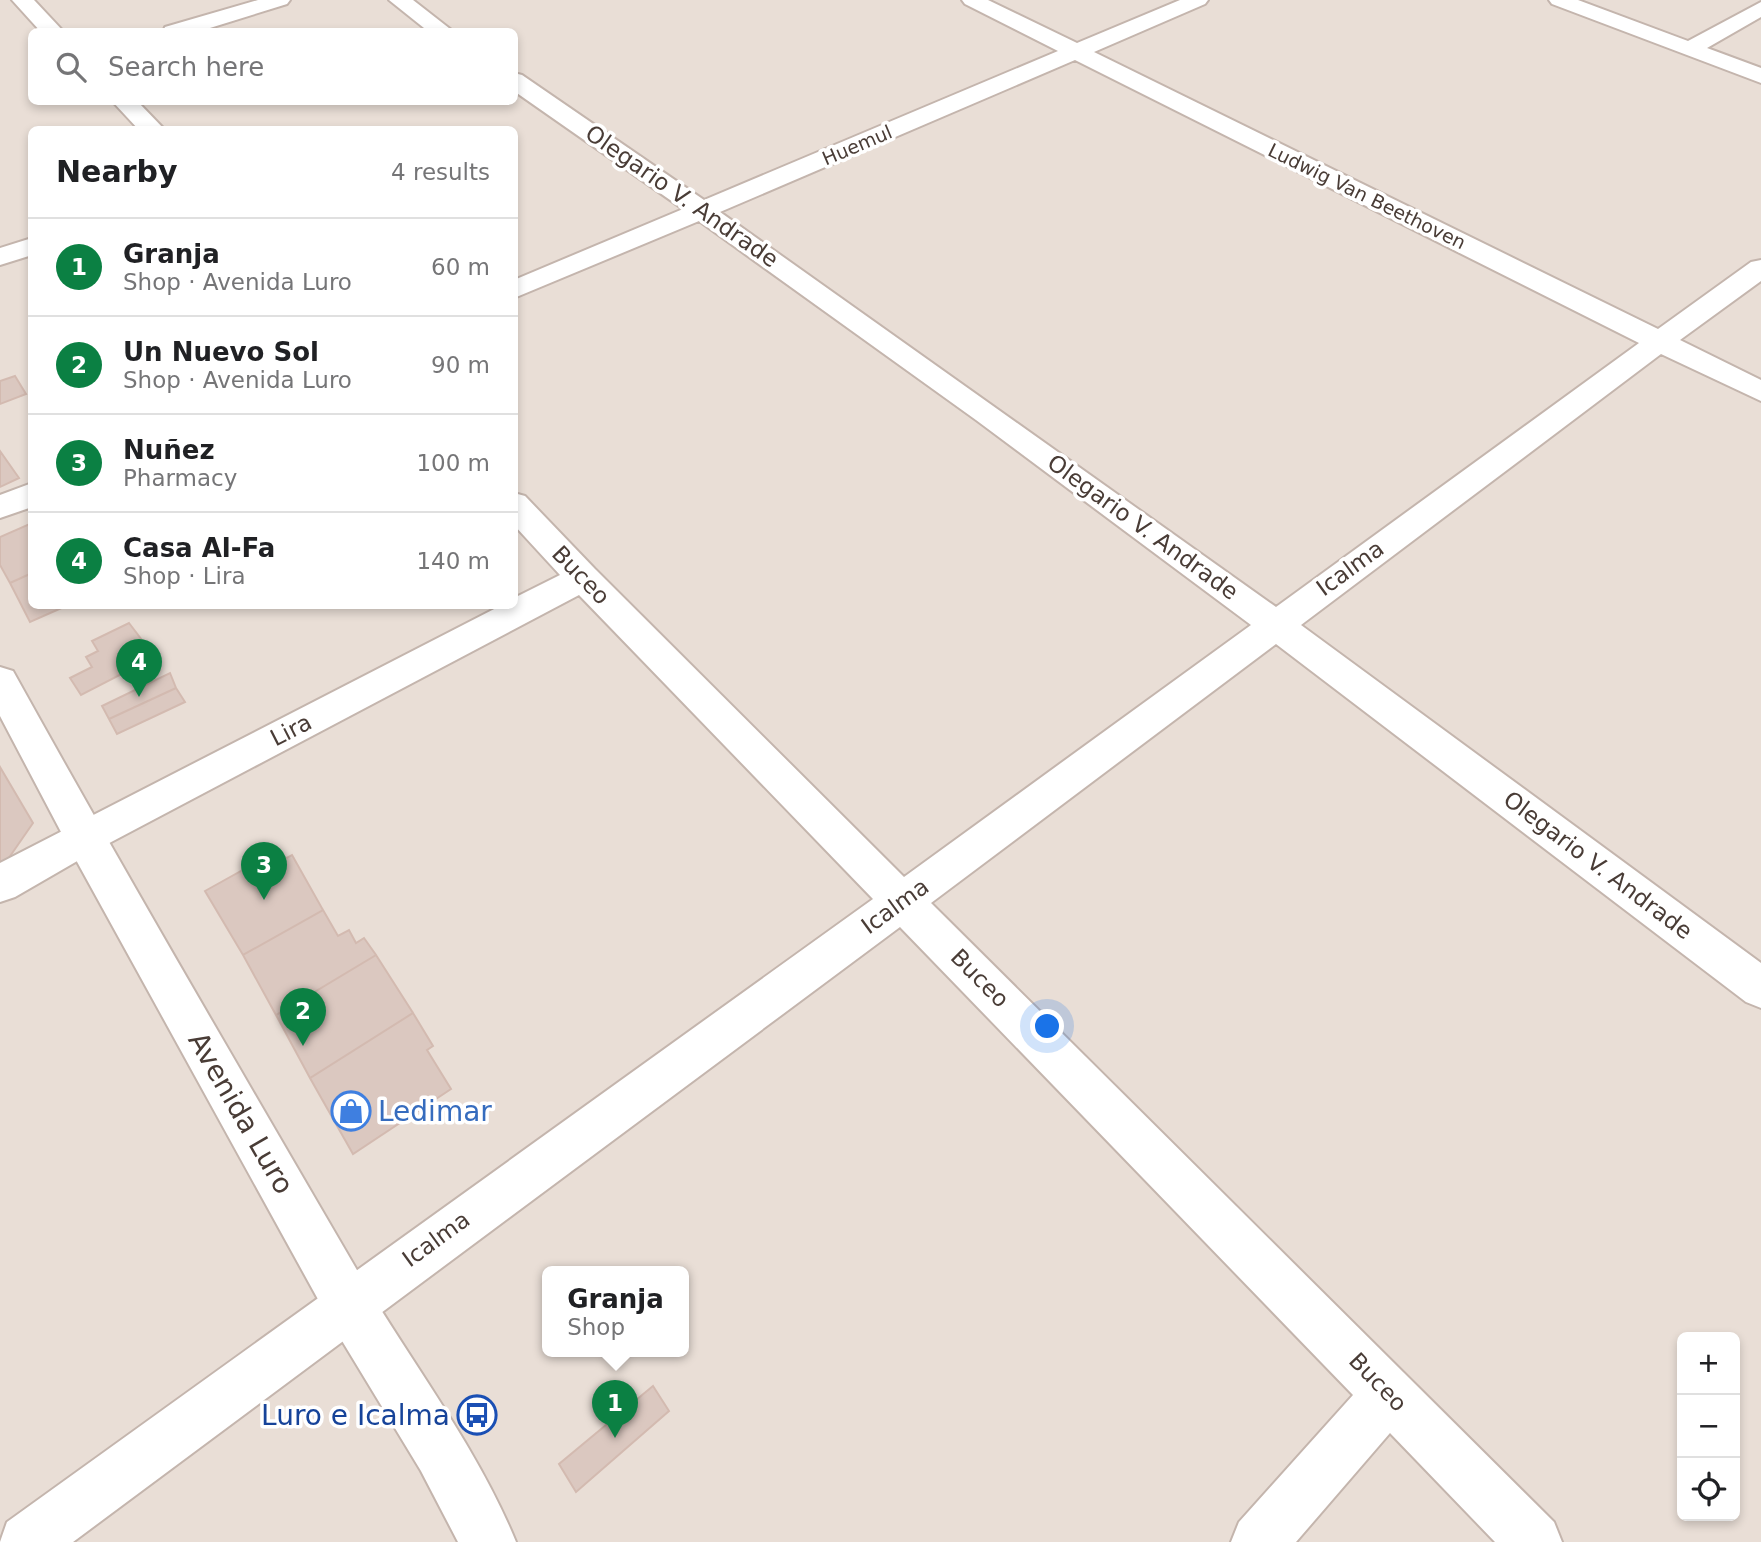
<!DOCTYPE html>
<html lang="en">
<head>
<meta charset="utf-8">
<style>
  body { margin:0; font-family:"DejaVu Sans",sans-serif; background:#f2f2f2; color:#202124 }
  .controls { position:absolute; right:21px; bottom:21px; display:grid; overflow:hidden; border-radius:10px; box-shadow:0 4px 10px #0003 }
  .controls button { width:63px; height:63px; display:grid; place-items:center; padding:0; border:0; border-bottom:2px solid #e0e0e0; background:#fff; color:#202124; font:35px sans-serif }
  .you { position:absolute; left:1048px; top:1027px; width:24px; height:24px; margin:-18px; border:5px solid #fff; border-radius:50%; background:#1a73e8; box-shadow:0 0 0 10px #1a73e833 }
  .badge { display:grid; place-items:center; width:46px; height:46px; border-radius:50%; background:#0b8043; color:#fff; font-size:23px; font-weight:700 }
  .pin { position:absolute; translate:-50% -58px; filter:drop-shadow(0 2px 4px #0008) }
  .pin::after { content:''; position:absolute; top:37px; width:24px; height:21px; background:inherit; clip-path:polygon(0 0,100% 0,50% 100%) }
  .popup { position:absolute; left:542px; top:1266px; width:147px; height:91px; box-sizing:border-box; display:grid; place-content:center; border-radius:10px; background:#fff; filter:drop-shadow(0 2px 5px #0005); font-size:23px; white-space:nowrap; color:#757577 }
  .popup b { font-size:26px; color:#202124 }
  .popup::after { content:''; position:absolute; left:50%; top:100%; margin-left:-14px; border:14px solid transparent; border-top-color:#fff }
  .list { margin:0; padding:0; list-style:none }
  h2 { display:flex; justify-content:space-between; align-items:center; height:91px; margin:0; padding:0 28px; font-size:30px }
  h2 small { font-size:23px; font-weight:400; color:#757577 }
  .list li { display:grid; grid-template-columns:46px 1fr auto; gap:21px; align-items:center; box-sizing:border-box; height:98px; padding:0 28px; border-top:2px solid #e0e0e0 }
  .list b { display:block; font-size:26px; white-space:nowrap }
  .list p { margin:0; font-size:23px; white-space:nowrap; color:#757577 }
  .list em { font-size:23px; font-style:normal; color:#757577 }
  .icon { flex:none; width:38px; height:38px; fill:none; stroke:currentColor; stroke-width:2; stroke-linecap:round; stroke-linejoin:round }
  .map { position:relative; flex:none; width:1761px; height:1542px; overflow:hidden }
  .search { position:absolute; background:#fff; box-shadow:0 4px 10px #0003; left:28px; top:28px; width:490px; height:77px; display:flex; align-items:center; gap:18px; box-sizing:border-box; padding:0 24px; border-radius:10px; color:#757577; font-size:26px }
  .panel { position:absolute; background:#fff; box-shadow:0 4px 10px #0003; left:28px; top:126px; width:490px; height:483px; border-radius:10px }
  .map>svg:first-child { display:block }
  .residential { fill:#e9ded6; fill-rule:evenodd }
  .building { fill:#dbc8c0; stroke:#d3bab0; stroke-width:2 }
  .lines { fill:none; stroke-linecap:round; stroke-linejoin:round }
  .minor-casing { stroke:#c4b5ad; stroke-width:4 }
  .tertiary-casing { stroke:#c4b5ad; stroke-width:4 }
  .minor { fill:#fff; fill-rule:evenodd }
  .tertiary { fill:#fff; fill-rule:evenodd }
  .labels { text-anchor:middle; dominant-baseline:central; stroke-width:7; stroke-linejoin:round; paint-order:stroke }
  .far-street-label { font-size:19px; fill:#493c36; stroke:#fff }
  .street-label { font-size:23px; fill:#493c36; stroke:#fff }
  .near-shop-label { font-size:28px; fill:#366cbe; stroke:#fff; text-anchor:start }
  .near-street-label { font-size:28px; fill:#493c36; stroke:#fff }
  .near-transit-label { font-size:28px; fill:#164399; stroke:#fff; text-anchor:end }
</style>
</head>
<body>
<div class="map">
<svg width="1761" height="1542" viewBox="0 0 1761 1542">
  <rect width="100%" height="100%" fill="#f5ede9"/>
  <path class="residential" d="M 0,0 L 1761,0 L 1761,1542 L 0,1542 ZM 32,32 L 514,32 L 514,102 L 32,102 ZM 32,130 L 514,130 L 514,606 L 32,606 ZM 547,1272 L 683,1272 L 683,1352 L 547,1352 ZM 1682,1337 L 1735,1337 L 1735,1516 L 1682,1516 Z"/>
  <path class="building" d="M 15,376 L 26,394 L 0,404 L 0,381 Z
    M 0,451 L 19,478 L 0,487 Z
    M 32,523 L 32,573 L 10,583 L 0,565 L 0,537 Z
    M 32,573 L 32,606 L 66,606 L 30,622 L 10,583 Z
    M 129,623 L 151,652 L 141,657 L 145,662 L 81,695 L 70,678 L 92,667 L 86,657 L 98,651 L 92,641 Z
    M 170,673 L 176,688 L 109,719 L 102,706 Z
    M 176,688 L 185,702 L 117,734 L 109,719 Z
    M 0,767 L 33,823 L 6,862 L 0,865 Z
    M 292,855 L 323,910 L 243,955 L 205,891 L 257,862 L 262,871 Z
    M 323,910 L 338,936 L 349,930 L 356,943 L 364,938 L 376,955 L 276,1015 L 243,955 Z
    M 376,955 L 413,1013 L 310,1078 L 276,1015 Z
    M 413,1013 L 433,1046 L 427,1050 L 451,1089 L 353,1154 L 310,1078 Z
    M 653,1386 L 669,1411 L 576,1492 L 559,1464 Z"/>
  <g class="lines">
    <g class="minor-casing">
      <path id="minor" d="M 12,0 L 34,0 L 64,32 L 41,32 Z
        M 258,0 L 290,0 L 287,4 L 197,32 L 163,32 L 165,27 Z
        M 389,0 L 413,0 L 454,32 L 429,32 Z
        M 962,0 L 988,0 L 1077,43 L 1180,0 L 1208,0 L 1205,4 L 1094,52 L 1658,329 L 1751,262 L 1761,260 L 1761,281 L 1680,340 L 1761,380 L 1761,401 L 1661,354 L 1301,625 L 1761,963 L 1761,1008 L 1746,1002 L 1276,644 L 931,903 L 1554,1522 L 1562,1542 L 1495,1542 L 1390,1433 L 1296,1542 L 1231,1542 L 1239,1522 L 1353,1395 L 900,927 L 73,1542 L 0,1542 L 7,1522 L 873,899 L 579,595 L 98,849 L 15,897 L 0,902 L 0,863 L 500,606 L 514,606 L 514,598 L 560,575 L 514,525 L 514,493 L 525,496 L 595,569 L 904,877 L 1251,625 L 976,420 L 699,221 L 514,298 L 514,280 L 683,209 L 514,91 L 514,73 L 522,75 L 704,200 L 1058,51 L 965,4 ZM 1075,60 L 1639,343 L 1276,607 L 720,212 Z
        M 1549,0 L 1578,0 L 1688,41 L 1761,2 L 1761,17 L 1707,48 L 1761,68 L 1761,83 L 1552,4 Z
        M 113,102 L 138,102 L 165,130 L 139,130 Z
        M 32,238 L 32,255 L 0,265 L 0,248 Z
        M 32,483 L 32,507 L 0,518 L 0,495 Z"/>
    </g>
    <g class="tertiary-casing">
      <path id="tertiary" d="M 0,667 L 13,671 C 126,875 244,1076 361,1277 C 413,1365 477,1447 516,1542 L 458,1542 L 421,1471 L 330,1321 L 70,849 L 0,716 Z"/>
    </g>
    <use href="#minor" class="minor"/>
    <use href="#tertiary" class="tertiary"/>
  </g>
  <defs>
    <g id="shop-ring" transform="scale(2.0125)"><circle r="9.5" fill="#fff" stroke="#3f7fe0" stroke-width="1.5"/><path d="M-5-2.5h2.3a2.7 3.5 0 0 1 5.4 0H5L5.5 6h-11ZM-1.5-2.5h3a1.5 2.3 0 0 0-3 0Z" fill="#3f7fe0"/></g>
    <g id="bus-ring" transform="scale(2.0125)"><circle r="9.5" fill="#fff" stroke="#1a4fb4" stroke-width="1.5"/><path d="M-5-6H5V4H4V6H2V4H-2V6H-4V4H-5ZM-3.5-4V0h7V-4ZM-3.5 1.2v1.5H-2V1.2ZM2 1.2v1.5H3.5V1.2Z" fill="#1a4fb4"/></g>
  </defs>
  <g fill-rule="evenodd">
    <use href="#shop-ring" x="351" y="1111"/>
    <use href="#bus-ring" x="477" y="1415"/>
  </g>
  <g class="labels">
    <g class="far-street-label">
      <text transform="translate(857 145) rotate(-23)">Huemul</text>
      <text transform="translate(1367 196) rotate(26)">Ludwig Van Beethoven</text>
    </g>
    <g class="street-label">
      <text transform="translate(682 196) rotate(35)">Olegario V. Andrade</text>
      <text transform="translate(1143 527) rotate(36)">Olegario V. Andrade</text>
      <text transform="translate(1350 568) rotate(-36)">Icalma</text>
      <text transform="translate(581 575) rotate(46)">Buceo</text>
      <text transform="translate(291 730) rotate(-27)">Lira</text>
      <text transform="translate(1598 865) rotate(37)">Olegario V. Andrade</text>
      <text transform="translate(895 906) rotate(-36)">Icalma</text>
      <text transform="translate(980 978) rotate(45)">Buceo</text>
      <text transform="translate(436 1239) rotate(-36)">Icalma</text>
      <text transform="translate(1378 1382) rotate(46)">Buceo</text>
    </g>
    <g class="near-shop-label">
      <text x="378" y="1111">Ledimar</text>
    </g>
    <g class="near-street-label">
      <text transform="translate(241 1113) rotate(60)">Avenida Luro</text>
    </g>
    <g class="near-transit-label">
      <text x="450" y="1415">Luro e Icalma</text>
    </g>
  </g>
</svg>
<div class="controls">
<button>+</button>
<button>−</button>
<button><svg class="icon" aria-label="locate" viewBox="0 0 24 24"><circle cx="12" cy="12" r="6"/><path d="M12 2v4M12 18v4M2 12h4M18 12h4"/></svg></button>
</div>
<div class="you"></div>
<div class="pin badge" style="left:615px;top:1438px">1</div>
<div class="popup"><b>Granja</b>Shop</div>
<div class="pin badge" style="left:303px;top:1046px">2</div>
<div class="pin badge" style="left:264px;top:900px">3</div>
<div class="pin badge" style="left:139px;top:697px">4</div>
<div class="search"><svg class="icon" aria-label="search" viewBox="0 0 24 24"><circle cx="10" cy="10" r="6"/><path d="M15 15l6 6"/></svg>Search here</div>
<section class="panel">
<h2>Nearby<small>4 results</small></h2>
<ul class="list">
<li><span class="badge">1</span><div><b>Granja</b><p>Shop · Avenida Luro</p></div><em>60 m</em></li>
<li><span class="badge">2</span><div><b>Un Nuevo Sol</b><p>Shop · Avenida Luro</p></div><em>90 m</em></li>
<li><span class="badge">3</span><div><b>Nuñez</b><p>Pharmacy</p></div><em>100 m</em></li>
<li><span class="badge">4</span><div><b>Casa Al-Fa</b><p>Shop · Lira</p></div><em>140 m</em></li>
</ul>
</section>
</div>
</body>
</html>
